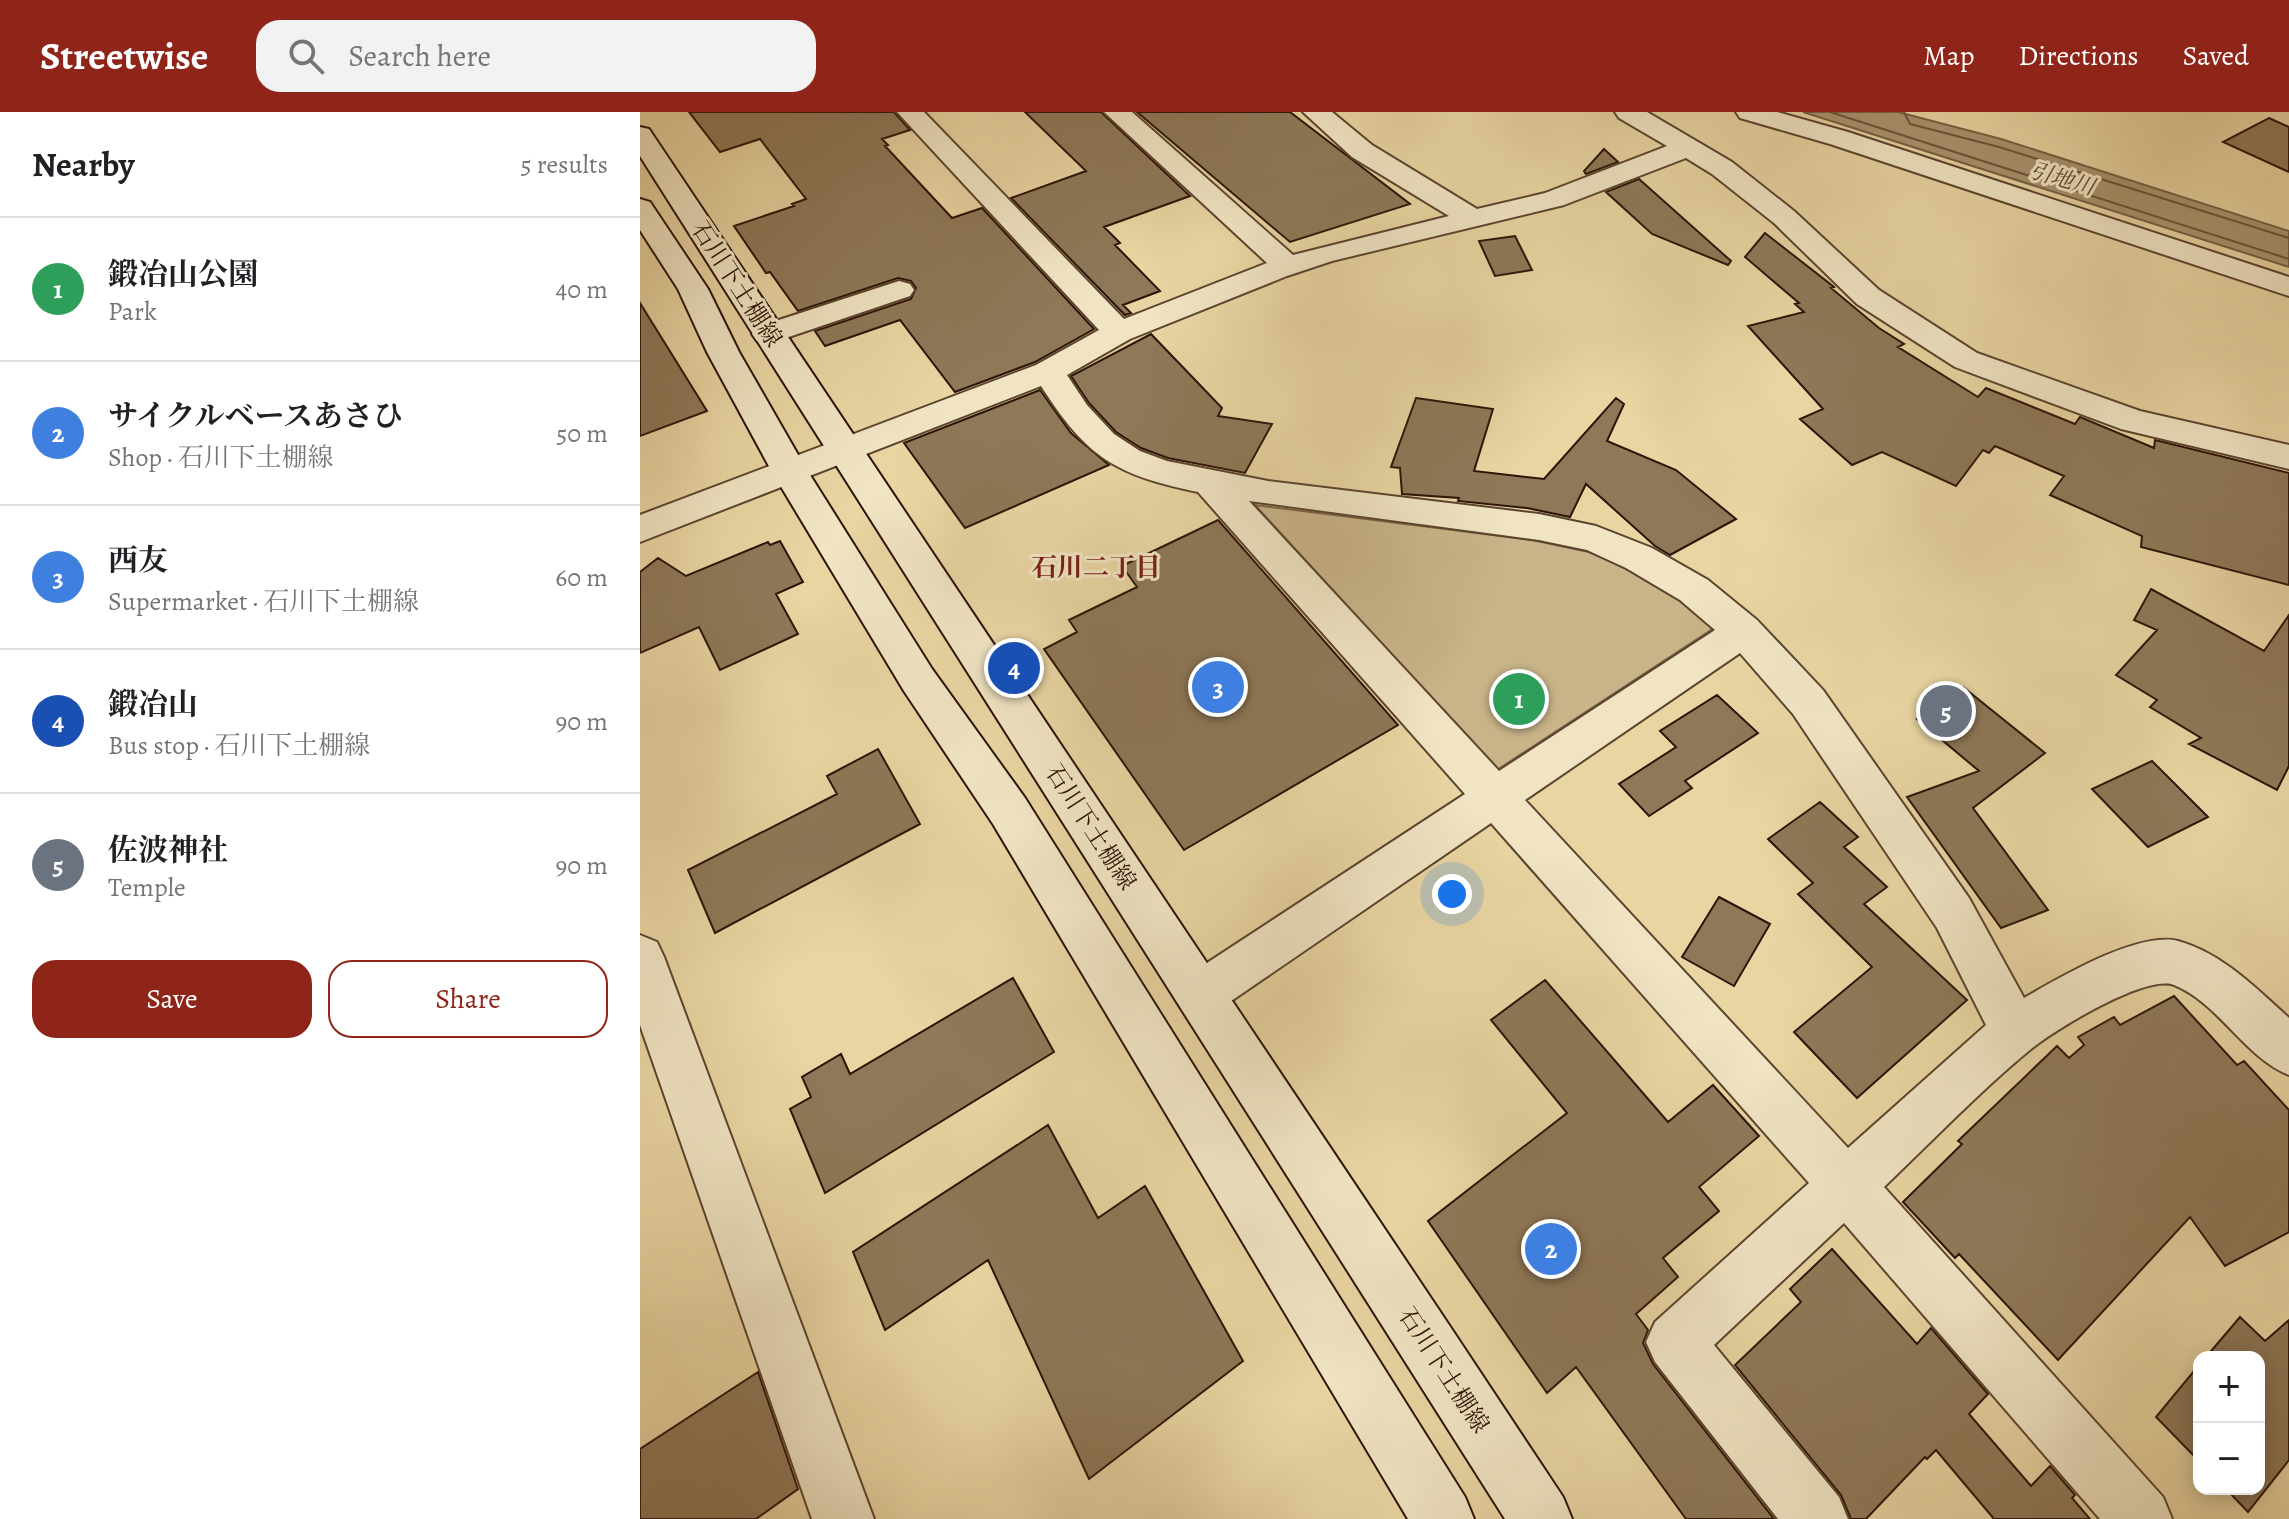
<!DOCTYPE html>
<html lang="en">
<head>
<meta charset="utf-8">
<style>
  body { margin:0; font-family:Alegreya,"Noto Serif JP",serif; background:#f2f2f2; color:#202124 }
  .controls { position:absolute; right:24px; bottom:24px; display:grid; overflow:hidden; border-radius:16px; box-shadow:0 4px 20px #0003 }
  .controls button { width:72px; height:72px; display:grid; place-items:center; padding:0; border:0; border-bottom:2px solid #e0e0e0; background:#fff; color:#202124; font:40px sans-serif }
  .you { position:absolute; left:812px; top:782px; width:28px; height:28px; margin:-20px; border:6px solid #fff; border-radius:50%; background:#1a73e8; box-shadow:0 0 0 12px #1a73e833 }
  .badge { display:grid; place-items:center; width:52px; height:52px; border-radius:50%; background:#8f2418; color:#fff; font-size:26px; font-weight:700 }
  .pin { position:absolute; translate:-50% -50%; border:4px solid #fff; box-shadow:0 2px 8px #0006 }
  .list { margin:0; padding:0; list-style:none }
  h2 { display:flex; justify-content:space-between; align-items:center; height:104px; margin:0; padding:0 32px; font-size:34px }
  h2 small { font-size:26px; font-weight:400; color:#757577 }
  .list li { display:grid; grid-template-columns:52px 1fr auto; gap:24px; align-items:center; box-sizing:border-box; height:144px; padding:0 32px; border-top:2px solid #e0e0e0 }
  .list b { display:block; font-size:30px; white-space:nowrap }
  .list p { margin:0; font-size:26px; white-space:nowrap; color:#757577 }
  .list em { font-size:26px; font-style:normal; color:#757577 }
  .actions { display:flex; gap:16px; padding:24px 32px }
  .actions a { flex:1; padding:18px 0; border:2px solid #8f2418; border-radius:24px; text-align:center; font-size:28px; color:#8f2418 }
  .actions .main { background:#8f2418; color:#fff }
  .icon { flex:none; width:44px; height:44px; fill:none; stroke:currentColor; stroke-width:2; stroke-linecap:round; stroke-linejoin:round }
  .map { position:relative; flex:none; width:1649px; height:1407px; overflow:hidden }
  header { display:flex; align-items:center; gap:48px; box-sizing:border-box; height:112px; padding:0 40px; background:#8f2418; color:#fff }
  header strong { font-size:38px }
  nav { display:flex; gap:44px; margin-inline-start:auto; font-size:28px }
  .search { width:560px; height:72px; background:#f2f2f2; display:flex; align-items:center; gap:20px; box-sizing:border-box; padding:0 28px; border-radius:24px; color:#757577; font-size:30px }
  main { display:flex }
  aside { flex:1; background:#fff }
  .map>svg:first-child { display:block }
  .green { fill:#c8b488; stroke:#7a6448; stroke-width:2 }
  .water { fill:#a8936e; stroke:#766045; stroke-width:2 }
  .lines { fill:none; stroke-linecap:round; stroke-linejoin:round }
  .shore { stroke:#6a543b; stroke-width:2 }
  .building { fill:#8e7858; stroke:#2c1408; stroke-width:2 }
  .street-casing { stroke:#5b442e; stroke-width:4 }
  .secondary-casing { stroke:#2c1408; stroke-width:4 }
  .street { fill:#f0e4c3; fill-rule:evenodd }
  .secondary { fill:#f0e4c3; fill-rule:evenodd }
  .labels { text-anchor:middle; dominant-baseline:central; stroke-width:6; stroke-linejoin:round; paint-order:stroke }
  .far-water-label { font-size:22px; font-style:italic; fill:#5e4731; stroke:#f0e4c3 }
  .street-label { font-size:24px; fill:#2c1408; stroke:#f0e4c3 }
  .neighbourhood-label { font-size:26px; font-weight:bold; fill:#7a1f14; stroke:#f0e4c3 }
</style>
</head>
<body>
<header>
<strong>Streetwise</strong>
<div class="search"><svg class="icon" aria-label="search" viewBox="0 0 24 24"><circle cx="10" cy="10" r="6"/><path d="M15 15l6 6"/></svg>Search here</div>
<nav><a>Map</a><a>Directions</a><a>Saved</a></nav>
</header>
<main>
<aside>
<h2>Nearby<small>5 results</small></h2>
<ul class="list">
<li><span class="badge" style="background:#2e9e5b">1</span><div><b>鍛冶山公園</b><p>Park</p></div><em>40 m</em></li>
<li><span class="badge" style="background:#3f7fe0">2</span><div><b>サイクルベースあさひ</b><p>Shop · 石川下土棚線</p></div><em>50 m</em></li>
<li><span class="badge" style="background:#3f7fe0">3</span><div><b>西友</b><p>Supermarket · 石川下土棚線</p></div><em>60 m</em></li>
<li><span class="badge" style="background:#1a4fb4">4</span><div><b>鍛冶山</b><p>Bus stop · 石川下土棚線</p></div><em>90 m</em></li>
<li><span class="badge" style="background:#6b7280">5</span><div><b>佐波神社</b><p>Temple</p></div><em>90 m</em></li>
</ul>
<div class="actions"><a class="main">Save</a><a>Share</a></div>
</aside>
<div class="map">
<svg width="1649" height="1407" viewBox="0 0 1649 1407">
  <rect width="100%" height="100%" fill="#e8d5a2"/>
  <filter id="stains"><feTurbulence type="fractalNoise" baseFrequency=".0025" numOctaves="4"/><feColorMatrix values="0 0 0 0 .2 0 0 0 0 .09 0 0 0 0 .02 0 0 0 .5 -.17"/></filter>
  <radialGradient id="worn" r=".72"><stop offset=".6" stop-color="#630" stop-opacity="0"/><stop offset="1" stop-color="#630" stop-opacity=".3"/></radialGradient>
  <path class="green" d="M 615,393 L 892,428 L 949,440 L 990,457 L 1042,488 L 1074,516 L 857,658 Z"/>
  <path class="water" d="M 1163,0 L 1258,0 L 1361,27 L 1649,119 L 1649,155 Z"/>
  <g class="lines">
    <path class="shore" d="M 1190,0 L 1649,147
      M 1264,0 L 1270,12 L 1359,35 L 1649,126"/>
  </g>
  <path class="building" d="M 49,0 L 254,0 L 270,18 L 242,27 L 248,33 L 245,34 L 312,106 L 342,96 L 454,217 L 395,250 L 315,280 L 260,208 L 185,234 L 175,219 L 271,187 L 276,176 L 271,169 L 258,166 L 158,199 L 130,160 L 126,161 L 94,114 L 154,94 L 152,92 L 166,87 L 120,27 L 80,40 Z
    M 385,0 L 461,0 L 550,84 L 464,115 L 480,131 L 475,133 L 520,179 L 483,193 L 491,201 L 485,203 L 371,86 L 446,59 Z
    M 497,0 L 650,0 L 770,92 L 650,130 Z
    M 1629,6 L 1649,15 L 1649,60 L 1583,30 Z
    M 964,37 L 978,50 L 946,62 L 944,59 Z
    M 999,67 L 1091,149 L 1088,153 L 1012,122 L 966,80 Z
    M 1125,121 L 1194,175 L 1191,176 L 1239,216 L 1264,232 L 1258,235 L 1338,285 L 1346,276 L 1435,312 L 1440,305 L 1514,336 L 1515,328 L 1649,361 L 1649,473 L 1501,435 L 1502,424 L 1410,383 L 1424,364 L 1355,334 L 1349,341 L 1343,338 L 1316,374 L 1242,340 L 1212,353 L 1160,307 L 1183,297 L 1108,214 L 1164,200 L 1155,192 L 1159,191 L 1105,145 Z
    M 875,124 L 892,158 L 855,164 L 839,129 Z
    M 0,191 L 67,299 L 0,324 Z
    M 511,222 L 582,296 L 578,304 L 632,312 L 605,361 L 528,346 L 501,336 L 476,320 L 449,291 L 431,264 Z
    M 400,278 L 431,321 L 469,353 L 325,416 L 264,331 Z
    M 776,286 L 853,297 L 834,359 L 904,367 L 976,286 L 984,292 L 967,329 L 1036,358 L 1096,407 L 1030,443 L 1015,434 L 946,372 L 930,405 L 887,396 L 818,389 L 819,386 L 762,382 L 760,356 L 751,355 Z
    M 578,408 L 758,613 L 544,738 L 404,537 L 437,520 L 429,508 L 497,475 L 482,454 Z
    M 140,429 L 163,470 L 136,482 L 158,522 L 80,558 L 59,515 L 0,541 L 0,460 L 18,446 L 46,464 L 128,430 L 130,433 Z
    M 1511,477 L 1624,539 L 1649,503 L 1649,654 L 1637,678 L 1549,632 L 1561,626 L 1510,595 L 1517,588 L 1476,563 L 1517,518 L 1494,508 Z
    M 1323,575 L 1405,641 L 1333,696 L 1408,798 L 1361,816 L 1267,685 L 1339,659 L 1277,607 Z
    M 1077,583 L 1118,621 L 1045,669 L 1052,676 L 1009,704 L 979,672 L 1036,635 L 1020,619 Z
    M 238,637 L 280,712 L 75,821 L 48,758 L 197,682 L 187,664 Z
    M 1512,649 L 1568,705 L 1508,735 L 1452,677 Z
    M 1180,690 L 1218,725 L 1204,735 L 1247,775 L 1224,792 L 1327,888 L 1217,986 L 1154,920 L 1232,855 L 1158,782 L 1173,771 L 1128,727 Z
    M 1079,785 L 1130,812 L 1094,874 L 1042,845 Z
    M 373,866 L 414,940 L 185,1081 L 150,997 L 171,985 L 162,965 L 201,942 L 210,962 Z
    M 905,868 L 1028,1010 L 1073,973 L 1119,1024 L 1059,1075 L 1079,1099 L 1023,1146 L 1038,1165 L 996,1202 L 1008,1218 L 1003,1231 L 1013,1252 L 1134,1407 L 1046,1407 L 936,1255 L 907,1281 L 788,1109 L 927,1001 L 851,908 Z
    M 1534,884 L 1597,953 L 1604,949 L 1649,998 L 1649,1120 L 1585,1154 L 1550,1105 L 1418,1248 L 1319,1142 L 1315,1146 L 1263,1090 L 1322,1032 L 1318,1029 L 1417,934 L 1429,946 L 1444,933 L 1438,925 L 1474,905 L 1480,913 Z
    M 408,1013 L 458,1106 L 505,1074 L 603,1249 L 449,1367 L 348,1148 L 245,1218 L 213,1140 Z
    M 1192,1137 L 1277,1232 L 1291,1216 L 1348,1282 L 1329,1302 L 1391,1374 L 1410,1354 L 1435,1383 L 1432,1386 L 1450,1407 L 1354,1407 L 1296,1338 L 1287,1347 L 1285,1345 L 1226,1407 L 1211,1407 L 1201,1383 L 1095,1253 L 1161,1190 L 1150,1177 Z
    M 1600,1205 L 1625,1229 L 1649,1208 L 1649,1348 L 1608,1400 L 1586,1377 L 1619,1377 L 1619,1245 L 1566,1245 Z
    M 1559,1253 L 1559,1349 L 1516,1305 Z
    M 118,1260 L 158,1377 L 116,1407 L 0,1407 L 0,1337 Z"/>
  <g class="lines">
    <g class="street-casing">
      <path id="street" d="M 257,0 L 284,0 L 484,207 L 627,151 L 464,0 L 492,0 L 653,143 L 809,104 L 712,45 L 663,0 L 692,0 L 732,33 L 837,97 L 905,81 L 1027,34 L 979,6 L 975,0 L 1007,0 L 1092,50 L 1154,99 L 1239,178 L 1337,241 L 1500,299 L 1649,333 L 1649,357 L 1481,317 L 1315,255 L 1217,192 L 1134,111 L 1072,62 L 1046,46 L 924,93 L 692,149 L 647,164 L 490,227 L 427,263 L 447,293 L 474,322 L 500,339 L 527,349 L 628,369 L 899,402 L 956,414 L 1012,436 L 1068,468 L 1117,508 L 1183,578 L 1329,786 L 1384,886 C 1419,866 1498,819 1538,829 C 1582,841 1617,877 1649,906 L 1649,963 C 1604,945 1580,892 1534,873 C 1506,862 1414,918 1391,937 C 1340,979 1292,1029 1244,1075 L 1523,1385 L 1532,1407 L 1460,1407 L 1204,1111 L 1074,1233 L 1199,1385 L 1208,1407 L 1138,1407 L 1015,1250 L 1006,1230 L 1015,1210 L 1169,1071 L 851,711 L 578,898 L 561,905 L 544,898 L 537,882 L 544,866 L 825,682 L 558,380 C 476,363 447,346 401,274 L 0,430 L 0,403 L 396,253 L 459,218 ZM 609,389 L 899,428 L 947,438 L 986,456 L 1040,488 L 1075,518 L 859,659 ZM 1100,541 L 1153,602 L 1297,816 L 1346,913 L 1208,1036 L 885,688 Z
        M 1096,0 L 1137,0 L 1208,20 L 1649,165 L 1649,184 L 1190,32 L 1100,6 Z
        M 259,169 L 270,172 L 274,178 L 270,184 L 128,232 L 117,229 L 112,222 L 117,215 Z
        M 0,823 L 17,830 L 24,845 L 234,1407 L 172,1407 L 0,913 Z"/>
    </g>
    <g class="secondary-casing">
      <path id="secondary" d="M 0,15 L 9,17 L 13,23 L 809,1213 L 923,1385 L 932,1407 L 865,1407 L 0,44 Z
        M 0,87 L 10,90 L 68,177 L 99,240 L 165,355 L 292,557 L 385,686 L 825,1385 L 834,1407 L 768,1407 L 353,712 L 264,579 L 131,358 L 67,240 L 38,177 L 0,118 Z"/>
    </g>
    <use href="#street" class="street"/>
    <use href="#secondary" class="secondary"/>
  </g>
  <g class="labels">
    <g class="far-water-label">
      <text transform="translate(1422 67) rotate(16)">引地川</text>
    </g>
    <g class="street-label">
      <text transform="translate(97 172) rotate(57)">石川下土棚線</text>
      <text transform="translate(451 715) rotate(57)">石川下土棚線</text>
      <text transform="translate(804 1258) rotate(57)">石川下土棚線</text>
    </g>
    <g class="neighbourhood-label">
      <text x="456" y="455">石川二丁目</text>
    </g>
  </g>
  <rect width="100%" height="100%" filter="url(#stains)"/>
  <rect width="100%" height="100%" fill="url(#worn)"/>
</svg>
<div class="controls">
<button>+</button>
<button>−</button>
</div>
<div class="you"></div>
<div class="pin badge" style="left:879px;top:587px;background:#2e9e5b">1</div>
<div class="pin badge" style="left:911px;top:1137px;background:#3f7fe0">2</div>
<div class="pin badge" style="left:578px;top:575px;background:#3f7fe0">3</div>
<div class="pin badge" style="left:374px;top:556px;background:#1a4fb4">4</div>
<div class="pin badge" style="left:1306px;top:599px;background:#6b7280">5</div>
</div>
</main>
</body>
</html>
